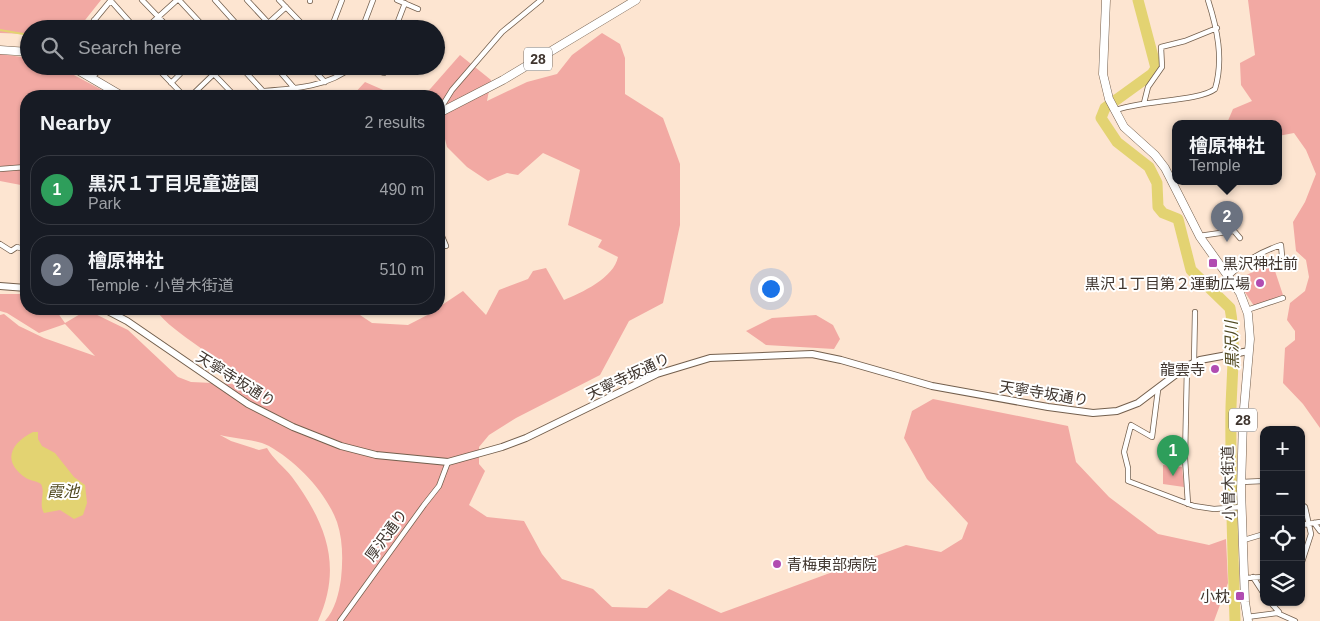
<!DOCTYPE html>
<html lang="en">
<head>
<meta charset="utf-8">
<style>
  body { margin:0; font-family:Helvetica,"Noto Sans JP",sans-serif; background:#20242c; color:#f1f3f6 }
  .controls { position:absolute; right:15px; bottom:15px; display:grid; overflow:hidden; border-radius:10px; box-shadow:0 1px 4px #0004 }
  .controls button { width:45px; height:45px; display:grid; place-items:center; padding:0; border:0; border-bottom:1px solid #363941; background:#171b24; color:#f1f3f6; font:25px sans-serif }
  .you { position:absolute; left:770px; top:288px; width:18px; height:18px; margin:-12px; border:4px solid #fff; border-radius:50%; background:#1a73e8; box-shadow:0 0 0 8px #1a73e833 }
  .badge { display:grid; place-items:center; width:32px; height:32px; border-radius:50%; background:#1a73e8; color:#fff; font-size:16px; font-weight:700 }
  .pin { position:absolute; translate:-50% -41px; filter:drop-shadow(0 1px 2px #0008) }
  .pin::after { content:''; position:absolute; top:26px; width:18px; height:15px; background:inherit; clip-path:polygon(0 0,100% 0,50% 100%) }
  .popup { position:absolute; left:1172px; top:120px; width:110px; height:65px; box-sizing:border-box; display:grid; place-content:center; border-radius:10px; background:#171b24; filter:drop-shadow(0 1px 4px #0005); font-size:16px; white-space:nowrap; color:#9ea1a6 }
  .popup b { font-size:19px; color:#f1f3f6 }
  .popup::after { content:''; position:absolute; left:50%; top:100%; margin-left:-10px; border:10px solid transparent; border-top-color:#171b24 }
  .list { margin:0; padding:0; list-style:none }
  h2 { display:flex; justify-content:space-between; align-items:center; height:65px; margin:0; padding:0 20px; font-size:21px }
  h2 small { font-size:16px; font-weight:400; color:#9ea1a6 }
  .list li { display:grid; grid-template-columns:32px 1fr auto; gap:15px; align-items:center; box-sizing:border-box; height:70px; margin:0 10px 10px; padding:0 10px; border:1px solid #363941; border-radius:20px }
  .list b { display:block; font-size:19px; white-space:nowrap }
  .list p { margin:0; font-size:16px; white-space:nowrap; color:#9ea1a6 }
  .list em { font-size:16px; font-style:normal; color:#9ea1a6 }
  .icon { flex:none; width:28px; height:28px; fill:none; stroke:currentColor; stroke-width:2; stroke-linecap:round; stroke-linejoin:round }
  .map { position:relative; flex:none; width:1320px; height:621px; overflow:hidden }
  .search { position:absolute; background:#171b24; box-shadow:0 1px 4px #0004; left:20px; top:20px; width:425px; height:55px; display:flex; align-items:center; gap:12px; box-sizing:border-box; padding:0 18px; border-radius:28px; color:#9ea1a6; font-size:19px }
  .panel { position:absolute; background:#171b24; box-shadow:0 1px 4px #0004; left:20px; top:90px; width:425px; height:225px; border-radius:20px }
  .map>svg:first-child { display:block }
  .green { fill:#f2a9a3 }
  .water { fill:#e3d372 }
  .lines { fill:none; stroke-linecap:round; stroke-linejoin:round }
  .stream { stroke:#e3d372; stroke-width:2 }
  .river { stroke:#e3d372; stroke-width:11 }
  .street-casing { stroke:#735f4d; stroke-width:6 }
  .secondary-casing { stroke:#735f4d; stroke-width:8 }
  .primary-casing { stroke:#735f4d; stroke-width:9 }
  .street { stroke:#fff; stroke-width:4.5 }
  .secondary { stroke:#fff; stroke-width:6 }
  .primary { stroke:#fff; stroke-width:8 }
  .poi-dot { fill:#b14cb1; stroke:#fff; stroke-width:2 }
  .labels { text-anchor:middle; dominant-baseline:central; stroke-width:4; stroke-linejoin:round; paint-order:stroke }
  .shield { fill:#fff; stroke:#79726d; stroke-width:1 }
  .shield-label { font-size:14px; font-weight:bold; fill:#3f352e }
  .poi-label { font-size:15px; fill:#3f352e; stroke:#fff; text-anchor:end }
  .street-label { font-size:15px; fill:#3f352e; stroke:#fff }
  .water-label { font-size:16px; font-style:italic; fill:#514a21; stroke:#fff }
</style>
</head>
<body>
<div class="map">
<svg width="1320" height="621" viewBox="0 0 1320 621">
  <rect width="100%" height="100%" fill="#fde5d1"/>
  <path class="green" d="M 0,0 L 101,0 L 78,29 L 29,29 L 29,34 L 0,33 Z
    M 1248,0 L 1320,0 L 1320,428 L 1303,404 L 1283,383 L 1285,348 L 1295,340 L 1295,331 L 1287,320 L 1290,303 L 1305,291 L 1309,277 L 1306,260 L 1296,251 L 1293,222 L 1305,202 L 1316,174 L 1306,150 L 1294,133 L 1278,136 L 1278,123 L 1227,123 L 1233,109 L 1252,101 L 1241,85 L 1240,63 L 1255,55 Z
    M 602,33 L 620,44 L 625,58 L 625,94 L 663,118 L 680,164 L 680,225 L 663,303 L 629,321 L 600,375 L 516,418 L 489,435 L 479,447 L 479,464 L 485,471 L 469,505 L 487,517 L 524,521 L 542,554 L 562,579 L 593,589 L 612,607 L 647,608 L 669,589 L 721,613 L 906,545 L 941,552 L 962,539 L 968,523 L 927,479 L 904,438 L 912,411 L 933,399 L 1068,426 L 1076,462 L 1109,497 L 1158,534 L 1209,545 L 1226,539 L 1228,583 L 1214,621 L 325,621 C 335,610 339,593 341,579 C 343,560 343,540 337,522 C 326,492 297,462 269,446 C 256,439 235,439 220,435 L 231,441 L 259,450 L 267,448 C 273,459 284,467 292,477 C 326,523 343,566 318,621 L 0,621 L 0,315 L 4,314 L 19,326 L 44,338 L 95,356 L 65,324 L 39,333 L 7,313 L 0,311 L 0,294 L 26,294 L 26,309 L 55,309 L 65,323 L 87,310 L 128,330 L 178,377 L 191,382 L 235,384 C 217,350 177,339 155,309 L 351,309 L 372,323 L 408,325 L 439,309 L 439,307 L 463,291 L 486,315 L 499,290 L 528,279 L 533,271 L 546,268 L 564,300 C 581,293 614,278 618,257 L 598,247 L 602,240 L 568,225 L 580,170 L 543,153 L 518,175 L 507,173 L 488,181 L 467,167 L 447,147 L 441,123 L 439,123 L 439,96 L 424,96 L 460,55 L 491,80 L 487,101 L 527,82 L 557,74 L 572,55 Z
    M 0,54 L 29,58 L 29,66 L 57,66 L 102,90 L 105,96 L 26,96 L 26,186 L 0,181 Z
    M 365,82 L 397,96 L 352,96 Z
    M 1272,262 L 1283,295 L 1254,306 L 1237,280 Z
    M 816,315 L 833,325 L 840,339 L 834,349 L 766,345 L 746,331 L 772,318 Z
    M 1163,465 L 1182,467 L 1184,487 L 1163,484 Z"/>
  <path class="water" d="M 33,432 L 38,432 L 38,439 L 42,446 L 55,453 L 74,477 L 85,485 L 87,503 L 83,515 L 74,519 L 60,510 L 44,513 C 38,503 46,494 41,484 C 37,481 31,481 26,478 C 1,461 11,443 33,432 Z"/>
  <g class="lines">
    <path class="stream" d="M 0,30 L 29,35"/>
    <path class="river" d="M 1138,0 L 1156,68 L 1152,74 L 1105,108 L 1101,118 L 1117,142 L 1149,167 L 1157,183 L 1158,207 L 1163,213 L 1178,219 L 1191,270 L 1230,308 C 1236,340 1232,375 1231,407 C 1230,478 1233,550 1235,621"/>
    <g class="street-casing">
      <path id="street" d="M 142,0 L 170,29
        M 179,0 L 206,29
        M 215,0 L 241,29
        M 247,0 L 274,29
        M 279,0 L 307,29
        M 397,0 L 418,9
        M 111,1 L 136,29
        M 310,1 L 310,0
        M 94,20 L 103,29
        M 332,26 L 342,0
        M 87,29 L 111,0
        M 145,29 L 177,0
        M 262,29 L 286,7
        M 362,29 L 373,0
        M 395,29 L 405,3
        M 155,66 L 184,96
        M 206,66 L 231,92
        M 240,66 L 263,91 C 293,89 329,87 353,66
        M 275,66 L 295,89
        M 310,66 L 325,82
        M 363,66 L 384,73
        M 92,77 L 104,66
        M 171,83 L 180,74 L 173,66
        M 191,96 L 222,66
        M 1144,103 L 1148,87 L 1162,67 L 1161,47 L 1185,41 L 1217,28
        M 439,111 L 452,90 L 502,32 L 541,0
        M 1114,111 C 1139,100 1198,102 1215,89 C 1224,59 1217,28 1208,0
        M 0,169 L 26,167
        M 439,229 L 446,246
        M 1199,236 L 1234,231 L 1240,238
        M 0,244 L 11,251 L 17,247 L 26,250
        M 1228,277 C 1244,261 1260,252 1281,245 L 1282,256
        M 1247,310 L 1283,298
        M 1194,362 L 1195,312
        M 1187,366 L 1185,458 L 1188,504
        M 1158,390 L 1152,437 L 1131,425 L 1124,452 L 1128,468 L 1128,481 L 1194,506 L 1214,509 L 1241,507
        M 1241,482 L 1264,481
        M 1301,504 L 1305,507 L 1311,534 L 1301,565
        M 1314,523 L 1320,531
        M 1301,525 L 1320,522
        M 1244,540 L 1264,534
        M 1253,577 L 1264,594
        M 1245,578 L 1264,577
        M 1270,602 L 1279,612
        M 1247,617 L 1277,613 L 1295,621
        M 340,621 L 424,505 L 439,486 L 448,462"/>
    </g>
    <g class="secondary-casing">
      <path id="secondary" d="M 0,286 L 26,288
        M 104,309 L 127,321 L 248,404 L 293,427 L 341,446 L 376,455 L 448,462 L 502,447 L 526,438 L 657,374 L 710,358 L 812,354 L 841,360 L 932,386 L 1048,407 L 1093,413 L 1117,411 L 1138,403 L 1187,366 L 1200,360 L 1249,351"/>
    </g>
    <g class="primary-casing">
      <path id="primary" d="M 1106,0 L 1103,74 L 1109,99 L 1124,127 L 1155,155 L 1165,168 L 1200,237 L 1240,293 L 1248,314 L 1250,339 L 1243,420 L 1241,489 L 1245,602 L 1248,621
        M 0,50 L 29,52
        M 71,66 L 122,96
        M 439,113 L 503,80 L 636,0"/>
    </g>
    <use href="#street" class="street"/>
    <use href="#secondary" class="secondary"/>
    <use href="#primary" class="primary"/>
  </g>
  <g class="poi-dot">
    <rect x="1208" y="258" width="10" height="10" rx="2.5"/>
    <circle cx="1260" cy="283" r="5"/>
    <circle cx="1215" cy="369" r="5"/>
    <circle cx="777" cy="564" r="5"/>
    <rect x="1235" y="591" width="10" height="10" rx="2.5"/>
  </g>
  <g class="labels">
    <g class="shield">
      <rect x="524" y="47.5" width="28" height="23" rx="4"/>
      <rect x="1229" y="408.5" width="28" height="23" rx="4"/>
    </g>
    <g class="shield-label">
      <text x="538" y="59">28</text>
      <text x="1243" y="420">28</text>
    </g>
    <g class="poi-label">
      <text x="1223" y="263" text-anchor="start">黒沢神社前</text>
      <text x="1250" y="283">黒沢１丁目第２運動広場</text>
      <text x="1205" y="369">龍雲寺</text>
      <text x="787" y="564" text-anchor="start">青梅東部病院</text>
      <text x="1230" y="596">小枕</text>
    </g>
    <g class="street-label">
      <text transform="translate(628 376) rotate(-25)">天寧寺坂通り</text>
      <text transform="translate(236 379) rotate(32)">天寧寺坂通り</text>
      <text transform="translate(1044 393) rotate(9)">天寧寺坂通り</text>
      <text transform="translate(1228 483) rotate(-91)">小曽木街道</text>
      <text transform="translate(386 535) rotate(-54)">厚沢通り</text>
    </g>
    <g class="water-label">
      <text transform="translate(1232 345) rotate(-92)">黒沢川</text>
      <text x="63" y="491">霞池</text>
    </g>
  </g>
</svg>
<div class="controls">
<button>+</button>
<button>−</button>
<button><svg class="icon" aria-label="locate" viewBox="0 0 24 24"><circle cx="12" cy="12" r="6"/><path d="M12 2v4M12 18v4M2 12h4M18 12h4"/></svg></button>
<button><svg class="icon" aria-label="layers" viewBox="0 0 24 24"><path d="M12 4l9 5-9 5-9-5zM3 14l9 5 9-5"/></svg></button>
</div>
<div class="you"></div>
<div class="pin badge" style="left:1173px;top:476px;background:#2e9e5b">1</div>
<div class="pin badge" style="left:1227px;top:242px;background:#6b7280">2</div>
<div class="popup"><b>檜原神社</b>Temple</div>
<div class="search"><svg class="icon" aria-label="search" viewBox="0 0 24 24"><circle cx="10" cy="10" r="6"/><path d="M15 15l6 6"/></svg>Search here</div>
<section class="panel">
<h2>Nearby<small>2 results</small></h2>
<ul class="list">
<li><span class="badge" style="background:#2e9e5b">1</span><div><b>黒沢１丁目児童遊園</b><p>Park</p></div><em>490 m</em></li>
<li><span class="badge" style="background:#6b7280">2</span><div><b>檜原神社</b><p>Temple · 小曽木街道</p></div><em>510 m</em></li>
</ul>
</section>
</div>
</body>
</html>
